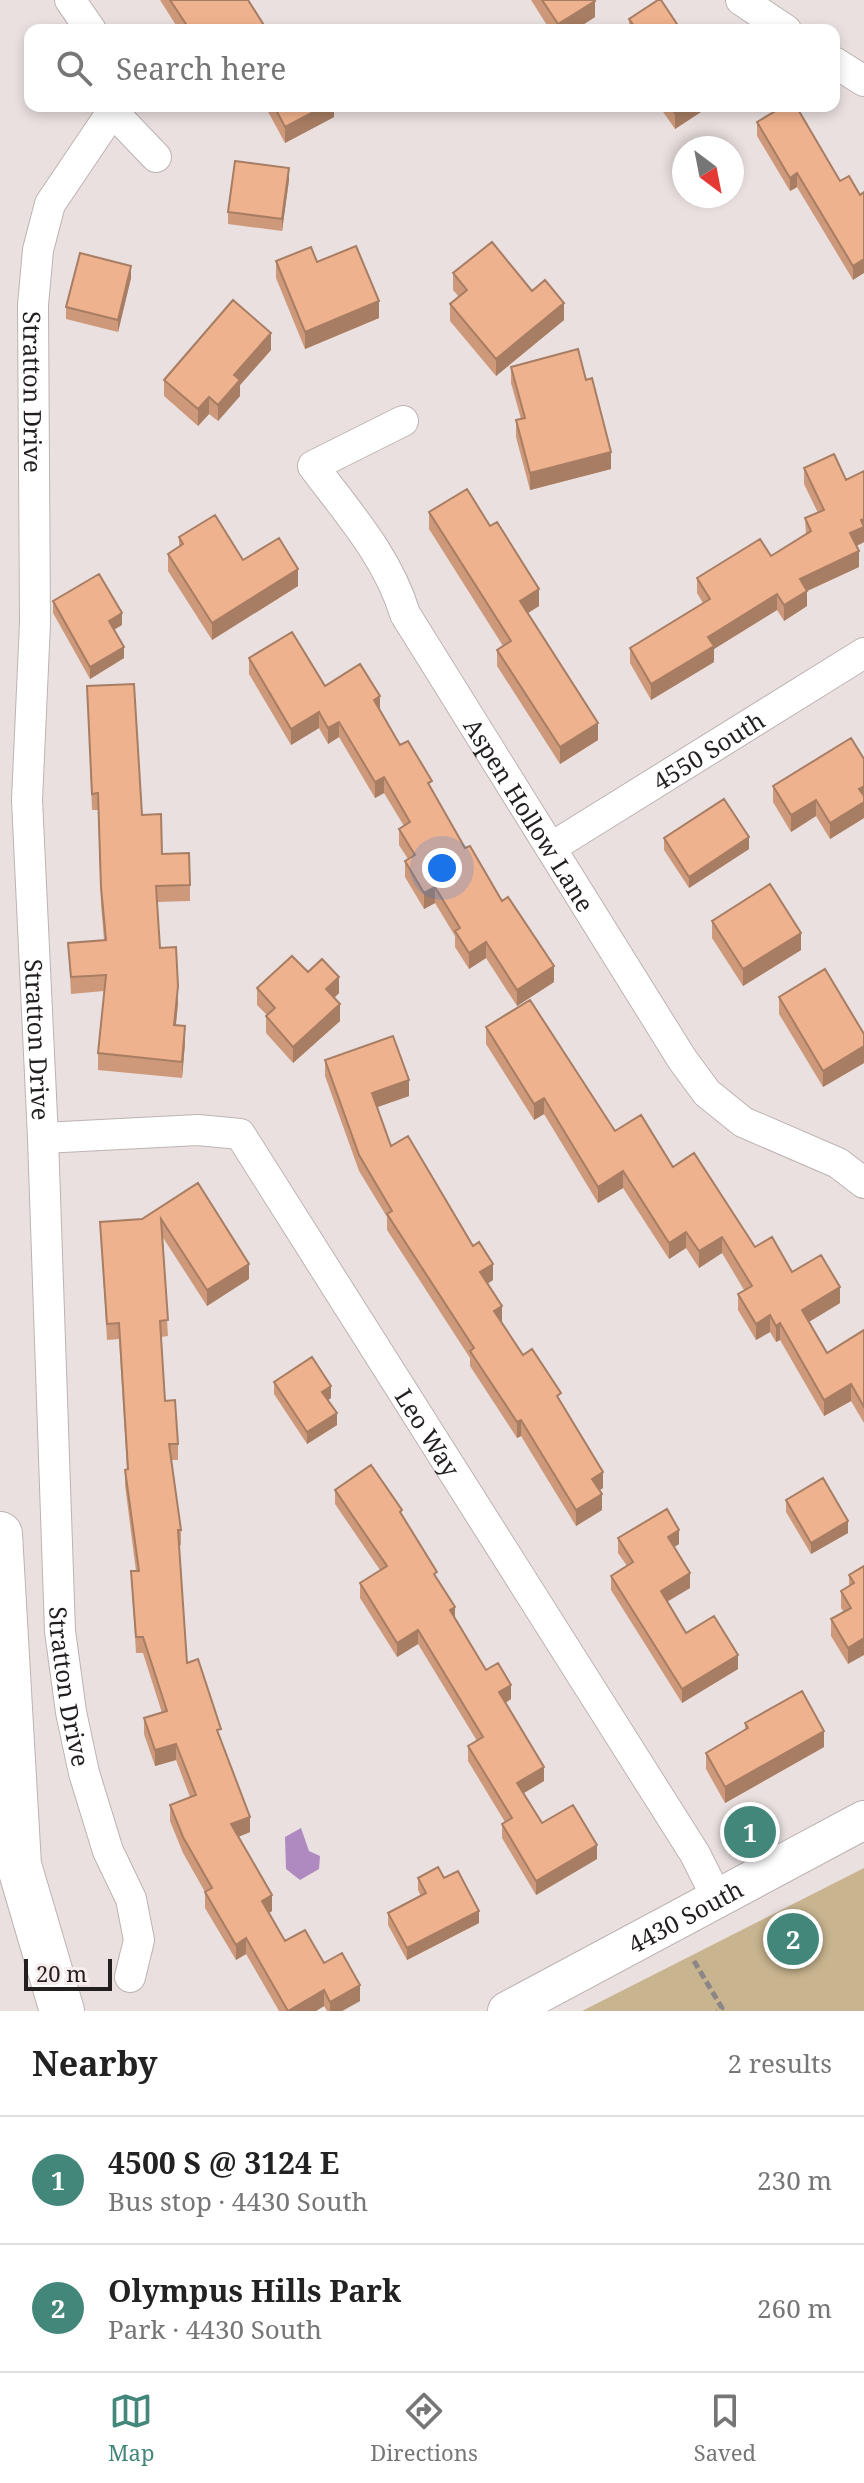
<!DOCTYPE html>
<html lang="en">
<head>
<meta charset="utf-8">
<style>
  body { margin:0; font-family:"Noto Serif",serif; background:#f6f6f6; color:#222 }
  .compass { position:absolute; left:672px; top:136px; width:72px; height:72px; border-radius:50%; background:#fff; box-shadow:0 4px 12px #0003; rotate:148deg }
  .scale { position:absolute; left:24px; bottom:20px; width:88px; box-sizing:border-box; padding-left:8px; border:4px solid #231f1f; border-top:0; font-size:22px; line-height:28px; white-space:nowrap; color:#231f1f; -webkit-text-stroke:6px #f7eded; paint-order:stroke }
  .you { position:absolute; left:442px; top:868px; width:28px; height:28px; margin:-20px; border:6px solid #fff; border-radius:50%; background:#1a73e8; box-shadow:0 0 0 12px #1a73e833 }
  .badge { display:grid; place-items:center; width:52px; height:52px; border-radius:50%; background:#43877a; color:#fff; font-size:26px; font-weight:700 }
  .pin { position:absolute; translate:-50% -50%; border:4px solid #fff; box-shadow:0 2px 8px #0006 }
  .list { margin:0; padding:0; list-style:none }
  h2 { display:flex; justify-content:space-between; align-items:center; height:104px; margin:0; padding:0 32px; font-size:34px }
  h2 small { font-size:26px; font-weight:400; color:#767676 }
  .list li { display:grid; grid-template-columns:52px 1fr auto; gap:24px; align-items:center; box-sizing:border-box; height:128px; padding:0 32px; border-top:2px solid #e0e0e0 }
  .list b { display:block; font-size:30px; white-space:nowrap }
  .list p { margin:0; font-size:26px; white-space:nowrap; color:#767676 }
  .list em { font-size:26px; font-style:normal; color:#767676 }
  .icon { flex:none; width:44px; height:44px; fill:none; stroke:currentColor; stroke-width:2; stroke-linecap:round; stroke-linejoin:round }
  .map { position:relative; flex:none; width:864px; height:2011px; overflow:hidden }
  .search { position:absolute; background:#fff; box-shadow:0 4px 12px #0003; left:24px; right:24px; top:24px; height:88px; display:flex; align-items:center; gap:20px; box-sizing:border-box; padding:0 28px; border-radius:16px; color:#767676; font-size:30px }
  .sheet { height:360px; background:#fff }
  nav { display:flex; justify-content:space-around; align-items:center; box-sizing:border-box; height:112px; border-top:2px solid #e0e0e0; background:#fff; font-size:22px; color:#767676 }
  nav a { display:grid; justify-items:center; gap:4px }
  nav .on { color:#43877a }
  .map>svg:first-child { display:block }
  .green { fill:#c8b48e }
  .water { fill:#af8ac0 }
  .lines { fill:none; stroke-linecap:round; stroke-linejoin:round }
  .minor-casing { stroke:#bcb3b2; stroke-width:32 }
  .major-casing { stroke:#bcb3b2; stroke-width:40 }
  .highway-casing { stroke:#bcb3b2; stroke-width:46 }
  .path { stroke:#8d8686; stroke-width:5; stroke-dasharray:8 4; stroke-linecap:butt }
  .minor { stroke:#fff; stroke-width:30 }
  .major { stroke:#fff; stroke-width:38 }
  .highway { stroke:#fff; stroke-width:44 }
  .wall { fill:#ce997a }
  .shaded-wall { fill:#a77d63 }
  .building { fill:#efb28e; stroke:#a77d63; stroke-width:2 }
  .labels { text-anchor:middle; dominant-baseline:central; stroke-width:6; stroke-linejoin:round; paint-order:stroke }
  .street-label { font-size:24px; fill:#231f1f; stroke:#f7eded }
</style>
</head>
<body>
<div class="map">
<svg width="864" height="2011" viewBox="0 0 864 2011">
  <rect width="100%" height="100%" fill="#eae0e0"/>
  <path class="green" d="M 864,1868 L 864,2011 L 582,2011 Z"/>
  <path class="water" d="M 301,1828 L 309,1851 L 320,1856 L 319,1869 L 300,1880 L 286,1869 L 285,1837 Z"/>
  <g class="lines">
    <g class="minor-casing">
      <g id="minor">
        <path d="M 70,0 L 91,30"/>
        <path d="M 741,0 L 786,30"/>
        <path d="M 834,62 L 864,81"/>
        <path id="s1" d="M 116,106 L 50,204 L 38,250 L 33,305 L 35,623 L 27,800 L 43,1138 L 60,1631 L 71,1712 L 84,1773 L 108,1851 L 131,1899 L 139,1940 L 130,1977"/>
        <path d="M 114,113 L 156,157"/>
        <path id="s2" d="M 403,421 L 313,466 C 348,513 388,557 405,614 L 682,1059 L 707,1093 L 743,1122 L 838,1163 L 864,1183"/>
        <path id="s3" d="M 552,847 L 864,653"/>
        <path id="s4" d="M 43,1138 L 198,1130 L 240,1134 L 695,1854 L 718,1900"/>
      </g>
    </g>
    <g class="major-casing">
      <g id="major">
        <path id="s5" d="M 507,2011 L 864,1820"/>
      </g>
    </g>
    <g class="highway-casing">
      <path id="highway" d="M 0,1534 L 19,1865 L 62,2011"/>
    </g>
    <path class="path" d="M 694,1961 L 722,2008 L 717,2011"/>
    <use href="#minor" class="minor"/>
    <use href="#major" class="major"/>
    <use href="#highway" class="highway"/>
  </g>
  <path class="wall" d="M 160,0 L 248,0 L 267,30 L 179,30 Z
    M 531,0 L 594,0 L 595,17 L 575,30 L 550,30 Z
    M 629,19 L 681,30 L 629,30 Z
    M 265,106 L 334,106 L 334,117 L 285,143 Z
    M 659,106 L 710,106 L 675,129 Z
    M 757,122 L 860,195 L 853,280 L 797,187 L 790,191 L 757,136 Z
    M 289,180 L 282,231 L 228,224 L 228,212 Z
    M 276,261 L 317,262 L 379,318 L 305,349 L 276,278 Z
    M 453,273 L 532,291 L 564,320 L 496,376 L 450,321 L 450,304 L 459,297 L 453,290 Z
    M 131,278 L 118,332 L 66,319 L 66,307 Z
    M 271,350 L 240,385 L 240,396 L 218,421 L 209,414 L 198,426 L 164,396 L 164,380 Z
    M 511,367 L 611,469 L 530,490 L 516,437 L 516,420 L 521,419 L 511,383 Z
    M 804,468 L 864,542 L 857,546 L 859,567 L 807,591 L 807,606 L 784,621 L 777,610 L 714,649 L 714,662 L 651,700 L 630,663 L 630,648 L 703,603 L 697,593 L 697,578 L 771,556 L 806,534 L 805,518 L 818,513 L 804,484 Z
    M 429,512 L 539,606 L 528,613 L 598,740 L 560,764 L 497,666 L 497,650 L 503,646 L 429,529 Z
    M 179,537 L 243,560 L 298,586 L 212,640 L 168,571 L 168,554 L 179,547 Z
    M 53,601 L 122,625 L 114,630 L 124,658 L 90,679 L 53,613 Z
    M 249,658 L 325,686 L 380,710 L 400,745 L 432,791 L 465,848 L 502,901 L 554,982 L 517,1006 L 486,958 L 469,969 L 455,947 L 455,936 L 435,903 L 424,909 L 405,877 L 405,861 L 408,859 L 399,845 L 399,829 L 404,826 L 384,793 L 375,798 L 339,737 L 328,744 L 319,728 L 291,745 L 249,674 Z
    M 87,686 L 142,815 L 162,854 L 190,885 L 190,901 L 157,902 L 160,948 L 178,1003 L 176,1025 L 185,1043 L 182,1078 L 98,1070 L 98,1053 L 104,991 L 71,994 L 68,943 L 104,940 L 101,904 L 98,810 L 92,810 Z
    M 864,759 L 864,818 L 830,839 L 816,816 L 791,832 L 773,802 L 773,786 Z
    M 664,838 L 749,849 L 689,888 L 664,850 Z
    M 712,921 L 801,950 L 743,986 L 712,938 Z
    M 308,972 L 339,993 L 334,998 L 340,1021 L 293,1063 L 266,1033 L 266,1016 L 267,1015 L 257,1005 L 257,988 Z
    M 779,997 L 864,1034 L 864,1063 L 823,1087 L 779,1014 Z
    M 486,1027 L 615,1131 L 673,1167 L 755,1247 L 840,1303 L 809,1322 L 827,1353 L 864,1330 L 864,1423 L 851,1401 L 824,1416 L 780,1340 L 776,1342 L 770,1332 L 756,1340 L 738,1310 L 738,1294 L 744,1290 L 722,1253 L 699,1268 L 686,1248 L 669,1259 L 623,1188 L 598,1203 L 544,1114 L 534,1120 L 486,1044 Z
    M 325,1060 L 409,1096 L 377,1107 L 391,1146 L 493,1280 L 487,1284 L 502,1322 L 523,1355 L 561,1403 L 603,1488 L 599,1490 L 602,1510 L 576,1526 L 521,1436 L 517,1438 L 470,1366 L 470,1358 L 387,1230 L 387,1217 L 359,1171 L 325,1076 Z
    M 198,1183 L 249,1279 L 207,1306 L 162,1236 L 168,1336 L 161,1337 L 165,1401 L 178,1444 L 178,1460 L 171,1460 L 181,1530 L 181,1545 L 179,1546 L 187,1663 L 221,1740 L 250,1832 L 238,1837 L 272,1911 L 269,1913 L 285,1941 L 324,1963 L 360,2001 L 342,2011 L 327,2011 L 324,2006 L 316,2011 L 279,2011 L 246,1954 L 236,1960 L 205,1908 L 205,1892 L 183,1853 L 170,1821 L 170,1805 L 190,1797 L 176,1760 L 155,1766 L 144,1734 L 144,1718 L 162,1713 L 143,1653 L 136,1653 L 131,1571 L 136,1571 L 125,1485 L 125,1470 L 127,1469 L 119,1339 L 107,1340 L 100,1222 L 142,1219 Z
    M 274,1382 L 331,1398 L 328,1400 L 337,1425 L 307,1444 L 274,1394 Z
    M 335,1490 L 402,1516 L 437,1579 L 455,1619 L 486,1670 L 511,1699 L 506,1703 L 544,1781 L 524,1793 L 542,1823 L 597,1859 L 536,1895 L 502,1838 L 502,1824 L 505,1822 L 468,1761 L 468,1746 L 477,1741 L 418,1644 L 397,1657 L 360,1598 L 360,1583 L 380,1570 L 335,1504 Z
    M 786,1500 L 848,1533 L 811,1554 L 786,1512 Z
    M 618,1538 L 679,1544 L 674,1547 L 690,1588 L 667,1602 L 686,1633 L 738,1669 L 682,1703 L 611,1590 L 611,1576 L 627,1566 L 618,1553 Z
    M 864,1566 L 848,1664 L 831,1636 L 831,1619 L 844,1612 L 841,1608 L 841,1591 L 849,1586 L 849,1575 Z
    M 745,1723 L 824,1747 L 725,1803 L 706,1769 L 706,1753 L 745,1730 Z
    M 418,1878 L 444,1878 L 479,1923 L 407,1960 L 388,1925 L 388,1913 L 421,1896 L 418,1890 Z"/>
  <path class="shaded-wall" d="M 595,1 L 595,17 L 575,30 L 558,30 L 558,24 Z
    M 325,106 L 334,106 L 334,117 L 285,143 L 285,127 Z
    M 685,106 L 710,106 L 675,129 L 675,113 Z
    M 289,168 L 289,180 L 282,231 L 282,219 Z
    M 797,173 L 797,187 L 790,191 L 790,178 Z
    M 864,259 L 864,273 L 853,280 L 853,266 Z
    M 131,266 L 131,278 L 118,332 L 118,320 Z
    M 379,301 L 379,318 L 305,349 L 305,332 Z
    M 564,303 L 564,320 L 496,376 L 496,359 Z
    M 271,333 L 271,350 L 240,385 L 240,396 L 218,421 L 218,405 L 234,375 Z
    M 209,397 L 209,414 L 198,426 L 198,409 Z
    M 611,452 L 611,469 L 530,490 L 530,473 Z
    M 864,519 L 864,542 L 850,549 L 850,533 L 861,520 Z
    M 859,551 L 859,567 L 807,591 L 807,606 L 784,621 L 784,605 L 800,579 Z
    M 298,569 L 298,586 L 212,640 L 212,623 Z
    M 539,589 L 539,606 L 520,618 L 520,601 Z
    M 777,594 L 777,610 L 714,649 L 714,662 L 651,700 L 651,684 L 708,637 Z
    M 122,613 L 122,625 L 109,632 L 109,621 Z
    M 124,647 L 124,658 L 90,679 L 90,667 Z
    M 380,696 L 380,712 L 374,700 Z
    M 319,712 L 319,728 L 291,745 L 291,729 Z
    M 339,722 L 339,737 L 328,744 L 328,728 Z
    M 598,723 L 598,740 L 560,764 L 560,747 Z
    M 384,777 L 384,793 L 375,798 L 375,782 Z
    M 864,786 L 864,818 L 830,839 L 830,823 L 859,789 Z
    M 816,800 L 816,816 L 791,832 L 791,815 Z
    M 749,837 L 749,849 L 689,888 L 689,877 Z
    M 435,887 L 435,903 L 424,909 L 424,893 Z
    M 801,933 L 801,950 L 743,986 L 743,969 Z
    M 486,942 L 486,958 L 469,969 L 469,953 Z
    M 554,966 L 554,982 L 517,1006 L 517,990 Z
    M 339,977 L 339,993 L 326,1006 L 326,989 Z
    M 178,986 L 178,1003 L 174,1042 L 174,1025 Z
    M 340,1004 L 340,1021 L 293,1063 L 293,1047 Z
    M 185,1026 L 185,1043 L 182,1078 L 182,1062 Z
    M 864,1046 L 864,1063 L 823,1087 L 823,1071 Z
    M 409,1080 L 409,1096 L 372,1109 L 372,1093 Z
    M 544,1098 L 544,1114 L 534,1120 L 534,1104 Z
    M 623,1171 L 623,1188 L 598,1203 L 598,1187 Z
    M 686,1232 L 686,1248 L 669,1259 L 669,1243 Z
    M 722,1237 L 722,1253 L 699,1268 L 699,1251 Z
    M 249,1264 L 249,1279 L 207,1306 L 207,1290 Z
    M 493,1264 L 493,1280 L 480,1288 L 480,1272 Z
    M 840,1287 L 840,1303 L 802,1326 L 802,1310 Z
    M 502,1306 L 502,1322 L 494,1311 Z
    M 770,1315 L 770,1332 L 756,1340 L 756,1324 Z
    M 780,1323 L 780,1340 L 776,1342 L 776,1326 Z
    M 851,1384 L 851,1401 L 824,1416 L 824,1400 Z
    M 331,1386 L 331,1398 L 322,1404 L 322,1392 Z
    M 337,1413 L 337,1425 L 307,1444 L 307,1432 Z
    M 521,1420 L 521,1436 L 517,1438 L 517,1422 Z
    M 603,1472 L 603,1488 L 592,1495 L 592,1479 Z
    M 602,1494 L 602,1510 L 576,1526 L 576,1510 Z
    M 848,1521 L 848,1533 L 811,1554 L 811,1543 Z
    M 679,1530 L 679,1544 L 668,1551 L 668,1537 Z
    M 690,1573 L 690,1588 L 661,1605 L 661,1591 Z
    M 455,1607 L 455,1621 L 450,1610 Z
    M 418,1630 L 418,1644 L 397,1657 L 397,1643 Z
    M 864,1638 L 864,1655 L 848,1664 L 848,1648 Z
    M 738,1655 L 738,1669 L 682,1703 L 682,1689 Z
    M 511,1685 L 511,1699 L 499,1706 L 499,1692 Z
    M 824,1731 L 824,1747 L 725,1803 L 725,1787 Z
    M 176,1744 L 176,1760 L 155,1766 L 155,1750 Z
    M 544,1767 L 544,1781 L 517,1797 L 517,1783 Z
    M 250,1817 L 250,1832 L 231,1840 L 231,1824 Z
    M 597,1845 L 597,1859 L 536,1895 L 536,1881 Z
    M 272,1895 L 272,1911 L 262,1917 L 262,1901 Z
    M 479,1911 L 479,1923 L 407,1960 L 407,1948 Z
    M 246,1938 L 246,1954 L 236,1960 L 236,1945 Z
    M 360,1985 L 360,2001 L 342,2011 L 330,2011 L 330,2002 Z
    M 324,1990 L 324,2006 L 316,2011 L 288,2011 Z"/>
  <path class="building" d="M 170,0 L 248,0 L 267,30 L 190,30 Z
    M 542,0 L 594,0 L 595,1 L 558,24 Z
    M 658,0 L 661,0 L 681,30 L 637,30 L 629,19 Z
    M 274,106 L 325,106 L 285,127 Z
    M 670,106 L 685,106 L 675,113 Z
    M 784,106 L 796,106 L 840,181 L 849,176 L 860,195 L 864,192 L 864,259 L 853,266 L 797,173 L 790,178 L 757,122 Z
    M 235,161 L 289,168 L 282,219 L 228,212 Z
    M 492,242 L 532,291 L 545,280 L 564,303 L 496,359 L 450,304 L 467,290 L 453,273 Z
    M 356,246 L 379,301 L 305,332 L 276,261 L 311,247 L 317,262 Z
    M 80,253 L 131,266 L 118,320 L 66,307 Z
    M 233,300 L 271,333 L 234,375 L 240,380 L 218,405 L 209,397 L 198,409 L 164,380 Z
    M 578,349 L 586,380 L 592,378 L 611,452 L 530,473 L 516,420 L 525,418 L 511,367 Z
    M 834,454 L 846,480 L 864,471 L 864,519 L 861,520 L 864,527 L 850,533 L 859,551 L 800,579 L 807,591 L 784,605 L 777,594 L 708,637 L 714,646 L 651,684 L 630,648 L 710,599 L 697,578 L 760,539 L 771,556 L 811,531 L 805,518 L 824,510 L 804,468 Z
    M 467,489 L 490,526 L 497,522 L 539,589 L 520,601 L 598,723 L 560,747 L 497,650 L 511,641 L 429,512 Z
    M 215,515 L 243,560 L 279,538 L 298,569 L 212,623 L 168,554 L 183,544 L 179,537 Z
    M 99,574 L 122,613 L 109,621 L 124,647 L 90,667 L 53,601 Z
    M 292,632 L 325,686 L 360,664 L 380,696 L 374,700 L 400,745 L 408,741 L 432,781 L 428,783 L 465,848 L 470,846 L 502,901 L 508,897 L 554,966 L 517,990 L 486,942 L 469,953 L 455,931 L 460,928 L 435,887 L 424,893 L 405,861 L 415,855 L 399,829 L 410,822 L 384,777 L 375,782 L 339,722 L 328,728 L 319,712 L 291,729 L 249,658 Z
    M 134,684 L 142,815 L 161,814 L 162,854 L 189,853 L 190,885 L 156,886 L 160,948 L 176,947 L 178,986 L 174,1025 L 185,1026 L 182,1062 L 98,1053 L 106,975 L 71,977 L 68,943 L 106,940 L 101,887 L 98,793 L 92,794 L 87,686 Z
    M 851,738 L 864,759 L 864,786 L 859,789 L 864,796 L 864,802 L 830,823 L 816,800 L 791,815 L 773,786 Z
    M 724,799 L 749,837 L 689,877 L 664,838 Z
    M 770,884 L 801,933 L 743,969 L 712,921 Z
    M 292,956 L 308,972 L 322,959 L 339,977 L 326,989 L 340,1004 L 293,1047 L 266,1016 L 275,1008 L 257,988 Z
    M 825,969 L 864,1034 L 864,1046 L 823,1071 L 779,997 Z
    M 530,1000 L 615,1131 L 641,1115 L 673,1167 L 694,1153 L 755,1247 L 772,1237 L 792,1272 L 821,1255 L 840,1287 L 802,1310 L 827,1353 L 864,1330 L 864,1407 L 851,1384 L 824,1400 L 780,1323 L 776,1326 L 770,1315 L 756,1324 L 738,1294 L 752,1286 L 722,1237 L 699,1251 L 686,1232 L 669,1243 L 623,1171 L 598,1187 L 544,1098 L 534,1104 L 486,1027 Z
    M 393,1036 L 409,1080 L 372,1093 L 391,1146 L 408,1136 L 473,1246 L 479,1242 L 493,1264 L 480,1272 L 502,1306 L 494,1311 L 523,1355 L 532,1349 L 561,1393 L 557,1396 L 603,1472 L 592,1479 L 602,1494 L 576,1510 L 521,1420 L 517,1422 L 470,1351 L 474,1348 L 387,1214 L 392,1211 L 359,1155 L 325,1060 Z
    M 198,1183 L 249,1264 L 207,1290 L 161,1219 L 168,1320 L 160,1321 L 165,1401 L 175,1400 L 178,1444 L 169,1444 L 181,1530 L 178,1530 L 187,1663 L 198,1659 L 221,1729 L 217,1730 L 250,1817 L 231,1824 L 272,1895 L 262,1901 L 285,1941 L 305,1930 L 324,1963 L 342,1953 L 360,1985 L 330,2002 L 324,1990 L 288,2011 L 246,1938 L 236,1945 L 205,1892 L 212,1888 L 183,1837 L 170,1805 L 196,1795 L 176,1744 L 155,1750 L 144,1718 L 167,1711 L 143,1637 L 136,1637 L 131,1571 L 139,1571 L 125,1470 L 128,1469 L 119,1323 L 107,1324 L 100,1222 L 142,1219 Z
    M 312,1357 L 331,1386 L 322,1392 L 337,1413 L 307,1432 L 274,1382 Z
    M 371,1465 L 402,1510 L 400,1512 L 437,1572 L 434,1574 L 455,1607 L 450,1610 L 486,1670 L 498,1663 L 511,1685 L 499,1692 L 544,1767 L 517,1783 L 542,1823 L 573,1805 L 597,1845 L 536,1881 L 502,1824 L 512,1818 L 468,1746 L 483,1737 L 418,1630 L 397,1643 L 360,1583 L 387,1566 L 335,1490 Z
    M 823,1478 L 848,1521 L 811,1543 L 786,1500 Z
    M 667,1509 L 679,1530 L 668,1537 L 690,1573 L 661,1591 L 686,1633 L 714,1616 L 738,1655 L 682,1689 L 611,1576 L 633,1562 L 618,1538 Z
    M 864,1566 L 864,1638 L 848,1648 L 831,1619 L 851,1608 L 841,1591 L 854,1583 L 849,1575 Z
    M 802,1691 L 824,1731 L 725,1787 L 706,1753 L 748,1728 L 745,1723 Z
    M 438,1867 L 444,1878 L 458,1871 L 479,1911 L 407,1948 L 388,1913 L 426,1893 L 418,1878 Z"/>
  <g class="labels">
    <g class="street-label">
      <text stroke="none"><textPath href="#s1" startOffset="308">Stratton Drive</textPath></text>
      <text stroke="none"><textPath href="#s3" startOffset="184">4550 South</textPath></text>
      <text stroke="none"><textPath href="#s2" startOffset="512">Aspen Hollow Lane</textPath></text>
      <text stroke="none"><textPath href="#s1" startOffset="956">Stratton Drive</textPath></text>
      <text stroke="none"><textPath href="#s4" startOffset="550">Leo Way</textPath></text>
      <text stroke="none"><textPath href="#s1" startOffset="1604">Stratton Drive</textPath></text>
      <text stroke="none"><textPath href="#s5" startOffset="202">4430 South</textPath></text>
    </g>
  </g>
</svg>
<svg class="compass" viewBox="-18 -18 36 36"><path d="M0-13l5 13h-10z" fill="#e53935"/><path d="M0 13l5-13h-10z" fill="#767676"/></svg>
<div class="scale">20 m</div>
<div class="you"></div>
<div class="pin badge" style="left:750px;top:1832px">1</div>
<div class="pin badge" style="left:793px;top:1939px">2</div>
<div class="search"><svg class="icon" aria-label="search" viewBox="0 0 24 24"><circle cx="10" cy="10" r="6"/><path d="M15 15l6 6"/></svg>Search here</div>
</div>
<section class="sheet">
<h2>Nearby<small>2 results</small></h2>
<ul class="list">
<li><span class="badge">1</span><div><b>4500 S @ 3124 E</b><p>Bus stop · 4430 South</p></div><em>230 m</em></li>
<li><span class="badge">2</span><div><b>Olympus Hills Park</b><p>Park · 4430 South</p></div><em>260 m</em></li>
</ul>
</section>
<nav>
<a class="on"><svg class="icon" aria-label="map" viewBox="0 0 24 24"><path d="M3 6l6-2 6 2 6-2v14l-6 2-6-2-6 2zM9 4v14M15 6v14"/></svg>Map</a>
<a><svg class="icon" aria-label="directions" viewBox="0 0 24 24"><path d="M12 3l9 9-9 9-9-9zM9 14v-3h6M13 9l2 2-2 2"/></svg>Directions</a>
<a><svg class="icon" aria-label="saved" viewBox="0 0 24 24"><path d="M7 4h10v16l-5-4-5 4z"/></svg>Saved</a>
</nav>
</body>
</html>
